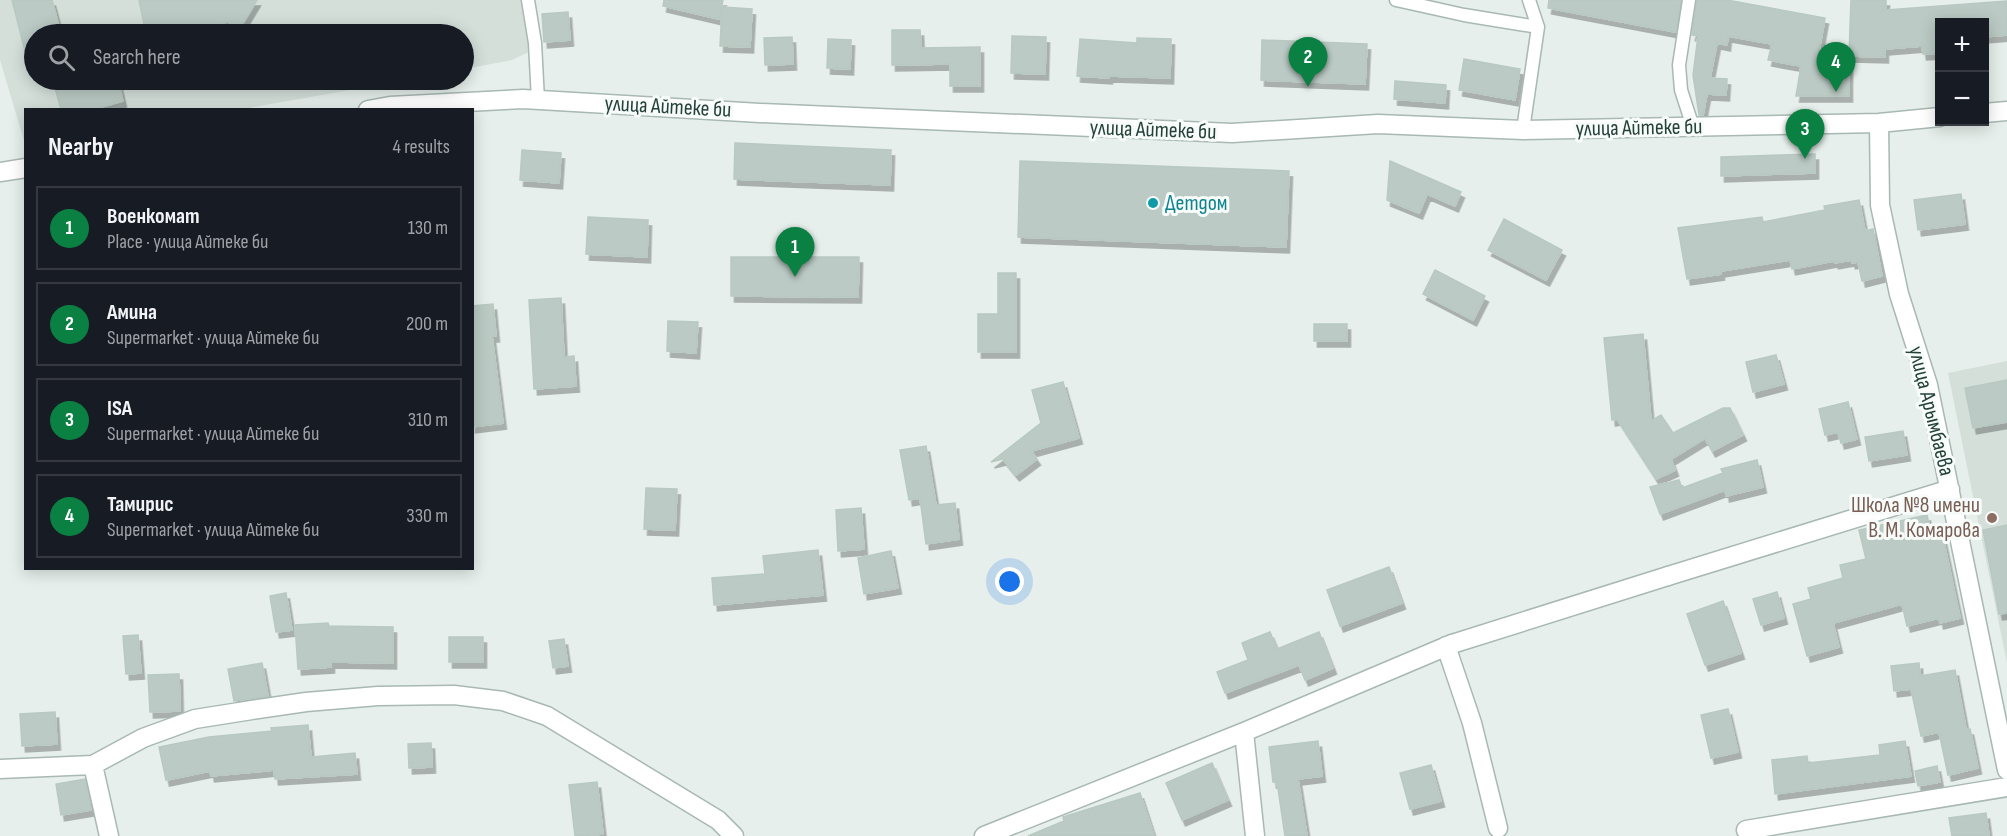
<!DOCTYPE html>
<html lang="en">
<head>
<meta charset="utf-8">
<style>
  body { margin:0; font-family:"Sofia Sans Condensed",sans-serif; background:#242831; color:#f1f3f6 }
  .controls { position:absolute; right:18px; top:18px; display:grid; overflow:hidden; border-radius:0px; box-shadow:0 3px 15px #0003 }
  .controls button { width:54px; height:54px; display:grid; place-items:center; padding:0; border:0; border-bottom:2px solid #363941; background:#171b24; color:#f1f3f6; font:30px sans-serif }
  .you { position:absolute; left:1010px; top:582px; width:21px; height:21px; margin:-15px; border:4px solid #fff; border-radius:50%; background:#1a73e8; box-shadow:0 0 0 9px #1a73e833 }
  .badge { display:grid; place-items:center; width:39px; height:39px; border-radius:50%; background:#0b8043; color:#fff; font-size:20px; font-weight:700 }
  .pin { position:absolute; translate:-50% -50px; filter:drop-shadow(0 2px 3px #0008) }
  .pin::after { content:''; position:absolute; top:32px; width:21px; height:18px; background:inherit; clip-path:polygon(0 0,100% 0,50% 100%) }
  .list { margin:0; padding:0; list-style:none }
  h2 { display:flex; justify-content:space-between; align-items:center; height:78px; margin:0; padding:0 24px; font-size:26px }
  h2 small { font-size:20px; font-weight:400; color:#9ea1a6 }
  .list li { display:grid; grid-template-columns:39px 1fr auto; gap:18px; align-items:center; box-sizing:border-box; height:84px; margin:0 12px 12px; padding:0 12px; border:2px solid #363941; border-radius:0px }
  .list b { display:block; font-size:22px; white-space:nowrap }
  .list p { margin:0; font-size:20px; white-space:nowrap; color:#9ea1a6 }
  .list em { font-size:20px; font-style:normal; color:#9ea1a6 }
  .icon { flex:none; width:33px; height:33px; fill:none; stroke:currentColor; stroke-width:2; stroke-linecap:round; stroke-linejoin:round }
  .map { position:relative; flex:none; width:2007px; height:836px; overflow:hidden }
  .search { position:absolute; background:#171b24; box-shadow:0 3px 15px #0003; left:24px; top:24px; width:450px; height:66px; display:flex; align-items:center; gap:15px; box-sizing:border-box; padding:0 21px; border-radius:33px; color:#9ea1a6; font-size:22px }
  .panel { position:absolute; background:#171b24; box-shadow:0 3px 15px #0003; left:24px; top:108px; width:450px; height:462px; border-radius:0px }
  .map>svg:first-child { display:block }
  .built { fill:#d4dfda }
  .building { fill:#bbcac4; stroke:#b8c9c2; stroke-width:1.5; filter:url(#shadow) }
  .lines { fill:none; stroke-linecap:round; stroke-linejoin:round }
  .service-casing { stroke:#a8b8b2; stroke-width:15 }
  .pedestrian-casing { stroke:#a8b8b2; stroke-width:21 }
  .minor-casing { stroke:#a8b8b2; stroke-width:21 }
  .service { stroke:#fff; stroke-width:12 }
  .pedestrian { stroke:#fff; stroke-width:18 }
  .minor { stroke:#fff; stroke-width:18 }
  .culture-dot { fill:#0f9aa8; stroke:#f7fbf9; stroke-width:2 }
  .education-dot { fill:#8d6e63; stroke:#f7fbf9; stroke-width:2 }
  .labels { text-anchor:middle; dominant-baseline:central; stroke-width:6; stroke-linejoin:round; paint-order:stroke }
  .street-label { font-size:22px; fill:#24423a; stroke:#f7fbf9 }
  .culture-label { font-size:22px; fill:#0d838f; stroke:#f7fbf9; text-anchor:start }
  .education-label { font-size:22px; fill:#785e54; stroke:#f7fbf9; text-anchor:end }
</style>
</head>
<body>
<div class="map">
<svg width="2007" height="836" viewBox="0 0 2007 836">
  <defs>
    <filter id="shadow"><feDropShadow dx="3.5" dy="6" stdDeviation="0" flood-color="#0004"/></filter>
  </defs>
  <rect width="100%" height="100%" fill="#e6efeb"/>
  <path class="built" d="M 0,0 L 521,0 L 529,52 L 512,60 L 464,69 L 464,34 L 34,34 L 34,80 L 407,80 L 243,109 L 26,110 L 25,144 L 0,60 Z
    M 2007,361 L 2007,663 L 1948,373 Z"/>
  <path class="building" d="M 12,0 L 52,0 L 61,34 L 34,34 L 34,66 L 29,67 Z
    M 139,0 L 257,0 L 239,30 L 228,22 L 175,34 L 146,34 Z
    M 664,0 L 723,0 L 719,19 L 663,6 Z
    M 1549,0 L 1681,0 L 1676,32 L 1548,8 Z
    M 1697,0 L 1727,0 L 1825,18 L 1817,62 L 1849,62 L 1849,96 L 1796,96 L 1801,66 L 1768,60 L 1772,44 L 1728,36 L 1727,45 L 1717,43 L 1710,78 L 1727,79 L 1726,95 L 1707,94 L 1703,115 L 1699,115 L 1693,75 L 1698,36 L 1692,35 Z
    M 1851,0 L 1886,0 L 1886,10 L 2007,1 L 2007,35 L 1984,37 L 1984,22 L 1940,22 L 1940,53 L 1923,54 L 1922,46 L 1885,49 L 1885,57 L 1849,56 Z
    M 722,7 L 752,9 L 750,47 L 720,46 Z
    M 568,12 L 570,40 L 544,42 L 542,14 Z
    M 892,30 L 920,30 L 921,48 L 980,47 L 980,86 L 950,86 L 950,64 L 892,65 Z
    M 1012,36 L 1046,37 L 1045,74 L 1011,73 Z
    M 792,37 L 793,64 L 765,65 L 764,38 Z
    M 1137,38 L 1171,39 L 1170,78 L 1109,76 L 1109,78 L 1077,76 L 1080,39 L 1137,43 Z
    M 828,39 L 851,40 L 850,69 L 827,68 Z
    M 1262,40 L 1367,44 L 1365,84 L 1261,80 Z
    M 1464,59 L 1520,69 L 1515,100 L 1459,90 Z
    M 53,80 L 118,80 L 123,101 L 91,110 L 61,110 Z
    M 1395,81 L 1446,85 L 1445,103 L 1394,99 Z
    M 735,143 L 891,150 L 890,185 L 734,179 Z
    M 522,150 L 561,153 L 559,183 L 520,180 Z
    M 1815,154 L 1815,173 L 1721,176 L 1721,157 Z
    M 1020,161 L 1289,171 L 1286,247 L 1018,237 Z
    M 1390,161 L 1461,192 L 1455,206 L 1427,194 L 1419,213 L 1387,200 Z
    M 1961,194 L 1965,224 L 1918,230 L 1914,200 Z
    M 1859,200 L 1865,231 L 1873,229 L 1882,276 L 1862,281 L 1858,262 L 1852,263 L 1851,260 L 1835,263 L 1834,261 L 1792,269 L 1790,260 L 1721,271 L 1721,274 L 1687,279 L 1678,228 L 1762,217 L 1763,222 L 1825,210 L 1824,206 Z
    M 588,217 L 648,220 L 647,257 L 586,254 Z
    M 1504,219 L 1562,250 L 1546,280 L 1488,250 Z
    M 731,257 L 859,257 L 858,297 L 731,296 Z
    M 1435,270 L 1485,296 L 1473,320 L 1423,294 Z
    M 998,273 L 1016,273 L 1016,352 L 978,352 L 978,314 L 998,314 Z
    M 561,298 L 564,357 L 574,356 L 576,386 L 534,389 L 529,300 Z
    M 493,304 L 496,336 L 492,336 L 503,423 L 472,427 L 472,306 Z
    M 668,321 L 698,322 L 696,353 L 667,351 Z
    M 1314,324 L 1347,324 L 1347,341 L 1314,341 Z
    M 1643,334 L 1651,421 L 1661,415 L 1673,433 L 1723,408 L 1730,408 L 1743,435 L 1712,451 L 1705,438 L 1671,459 L 1675,470 L 1656,479 L 1617,419 L 1612,420 L 1604,338 Z
    M 1776,355 L 1784,384 L 1753,392 L 1746,362 Z
    M 2007,380 L 2007,422 L 1973,428 L 1965,388 Z
    M 1063,382 L 1079,438 L 1031,451 L 1037,459 L 1016,475 L 1003,459 L 991,462 L 1041,423 L 1032,390 Z
    M 1848,402 L 1857,439 L 1841,443 L 1838,432 L 1825,435 L 1819,409 Z
    M 1903,431 L 1907,455 L 1869,461 L 1865,437 Z
    M 926,446 L 936,505 L 955,503 L 959,539 L 926,544 L 920,498 L 909,500 L 900,450 Z
    M 1757,460 L 1763,487 L 1726,496 L 1725,490 L 1660,514 L 1650,487 L 1679,480 L 1682,488 L 1723,473 L 1721,469 Z
    M 646,488 L 677,489 L 675,530 L 644,529 Z
    M 861,508 L 864,549 L 838,551 L 836,510 Z
    M 1927,515 L 1931,535 L 1942,533 L 1960,618 L 1940,623 L 1939,618 L 1907,626 L 1902,604 L 1833,623 L 1839,647 L 1807,656 L 1793,604 L 1811,599 L 1808,588 L 1843,578 L 1840,565 L 1866,559 L 1859,530 Z
    M 2007,525 L 2007,613 L 1999,614 L 1983,530 Z
    M 818,550 L 823,595 L 714,605 L 712,578 L 765,574 L 763,556 Z
    M 891,551 L 898,588 L 864,594 L 858,558 Z
    M 1389,567 L 1402,603 L 1340,626 L 1327,590 Z
    M 1777,592 L 1784,618 L 1761,625 L 1753,599 Z
    M 286,593 L 292,630 L 276,632 L 270,596 Z
    M 1723,601 L 1741,653 L 1705,665 L 1687,614 Z
    M 328,623 L 329,626 L 393,627 L 393,663 L 331,662 L 331,667 L 298,669 L 295,625 Z
    M 1270,632 L 1277,649 L 1319,632 L 1333,668 L 1305,680 L 1299,665 L 1225,693 L 1217,672 L 1248,660 L 1242,643 Z
    M 138,635 L 141,673 L 126,674 L 123,636 Z
    M 449,637 L 483,637 L 483,662 L 449,662 Z
    M 564,639 L 568,666 L 553,668 L 549,641 Z
    M 262,663 L 268,696 L 234,701 L 228,669 Z
    M 1919,663 L 1920,676 L 1955,670 L 1966,729 L 1970,729 L 1978,768 L 1948,775 L 1939,732 L 1921,736 L 1911,689 L 1894,691 L 1891,666 Z
    M 179,674 L 180,711 L 150,712 L 148,675 Z
    M 1728,709 L 1738,752 L 1711,758 L 1701,715 Z
    M 55,712 L 57,744 L 22,746 L 20,714 Z
    M 308,725 L 311,757 L 355,753 L 357,774 L 275,779 L 274,770 L 211,776 L 210,771 L 166,780 L 159,747 L 209,737 L 272,731 L 271,728 Z
    M 1318,741 L 1322,776 L 1298,779 L 1307,836 L 1285,836 L 1277,782 L 1273,782 L 1269,747 Z
    M 1905,741 L 1911,776 L 1775,794 L 1772,760 L 1807,756 L 1808,763 L 1880,755 L 1879,745 Z
    M 431,743 L 432,767 L 409,768 L 408,744 Z
    M 1212,763 L 1228,800 L 1182,820 L 1166,783 Z
    M 1431,765 L 1441,801 L 1410,809 L 1400,773 Z
    M 1937,766 L 1940,782 L 1918,786 L 1915,771 Z
    M 85,779 L 91,810 L 61,815 L 56,784 Z
    M 597,782 L 603,834 L 575,836 L 569,785 Z
    M 1140,793 L 1154,836 L 1028,836 L 1064,821 L 1063,817 Z
    M 1986,813 L 1989,836 L 1952,836 L 1949,818 Z"/>
  <g class="lines">
    <g class="service-casing">
      <path id="service" d="M 528,0 L 535,43 L 538,100
        M 1396,0 L 1464,15 L 1538,27 L 1523,130
        M 1529,0 L 1538,27
        M 1689,0 L 1679,65 L 1681,90 L 1693,127"/>
    </g>
    <g class="pedestrian-casing">
      <path id="pedestrian" d="M 1452,644 L 1668,576"/>
    </g>
    <g class="minor-casing">
      <path id="minor" d="M 368,110 L 390,106 L 523,99 L 760,113 L 1232,133 L 1378,124 L 1523,130 L 1879,123 L 1940,117
        M 1984,113 L 2007,111
        M 1879,123 L 1880,205 L 1899,294 L 1928,385 L 2007,770
        M 0,172 L 26,168
        M 1668,576 L 1950,489
        M 1446,646 L 1472,723 L 1498,828
        M 1244,732 L 1255,836
        M 93,765 L 109,836
        M 0,769 L 93,765 L 143,738 L 195,719 L 252,710 L 306,702 L 378,696 L 454,695 L 503,701 L 547,716 L 718,820 L 734,836
        M 1746,830 L 2007,787
        M 984,836 L 1244,732 L 1452,644"/>
    </g>
    <use href="#service" class="service"/>
    <use href="#pedestrian" class="pedestrian"/>
    <use href="#minor" class="minor"/>
  </g>
  <circle class="culture-dot" cx="1153" cy="203" r="6"/>
  <circle class="education-dot" cx="1992" cy="518" r="6"/>
  <g class="labels">
    <g class="street-label">
      <text transform="translate(668 107) rotate(3)">улица Айтеке би</text>
      <text transform="translate(1639 128) rotate(-1)">улица Айтеке би</text>
      <text transform="translate(1153 130) rotate(2)">улица Айтеке би</text>
      <text transform="translate(1931 411) rotate(76)">улица Арымбаева</text>
    </g>
    <g class="culture-label">
      <text x="1165" y="203">Детдом</text>
    </g>
    <g class="education-label">
      <text x="1980" y="505">Школа №8 имени<tspan x="1980" dy="25">В. М. Комарова</tspan></text>
    </g>
  </g>
</svg>
<div class="controls">
<button>+</button>
<button>−</button>
</div>
<div class="you"></div>
<div class="pin badge" style="left:795px;top:277px">1</div>
<div class="pin badge" style="left:1308px;top:87px">2</div>
<div class="pin badge" style="left:1805px;top:159px">3</div>
<div class="pin badge" style="left:1836px;top:92px">4</div>
<div class="search"><svg class="icon" aria-label="search" viewBox="0 0 24 24"><circle cx="10" cy="10" r="6"/><path d="M15 15l6 6"/></svg>Search here</div>
<section class="panel">
<h2>Nearby<small>4 results</small></h2>
<ul class="list">
<li><span class="badge">1</span><div><b>Военкомат</b><p>Place · улица Айтеке би</p></div><em>130 m</em></li>
<li><span class="badge">2</span><div><b>Амина</b><p>Supermarket · улица Айтеке би</p></div><em>200 m</em></li>
<li><span class="badge">3</span><div><b>ISA</b><p>Supermarket · улица Айтеке би</p></div><em>310 m</em></li>
<li><span class="badge">4</span><div><b>Тамирис</b><p>Supermarket · улица Айтеке би</p></div><em>330 m</em></li>
</ul>
</section>
</div>
</body>
</html>
